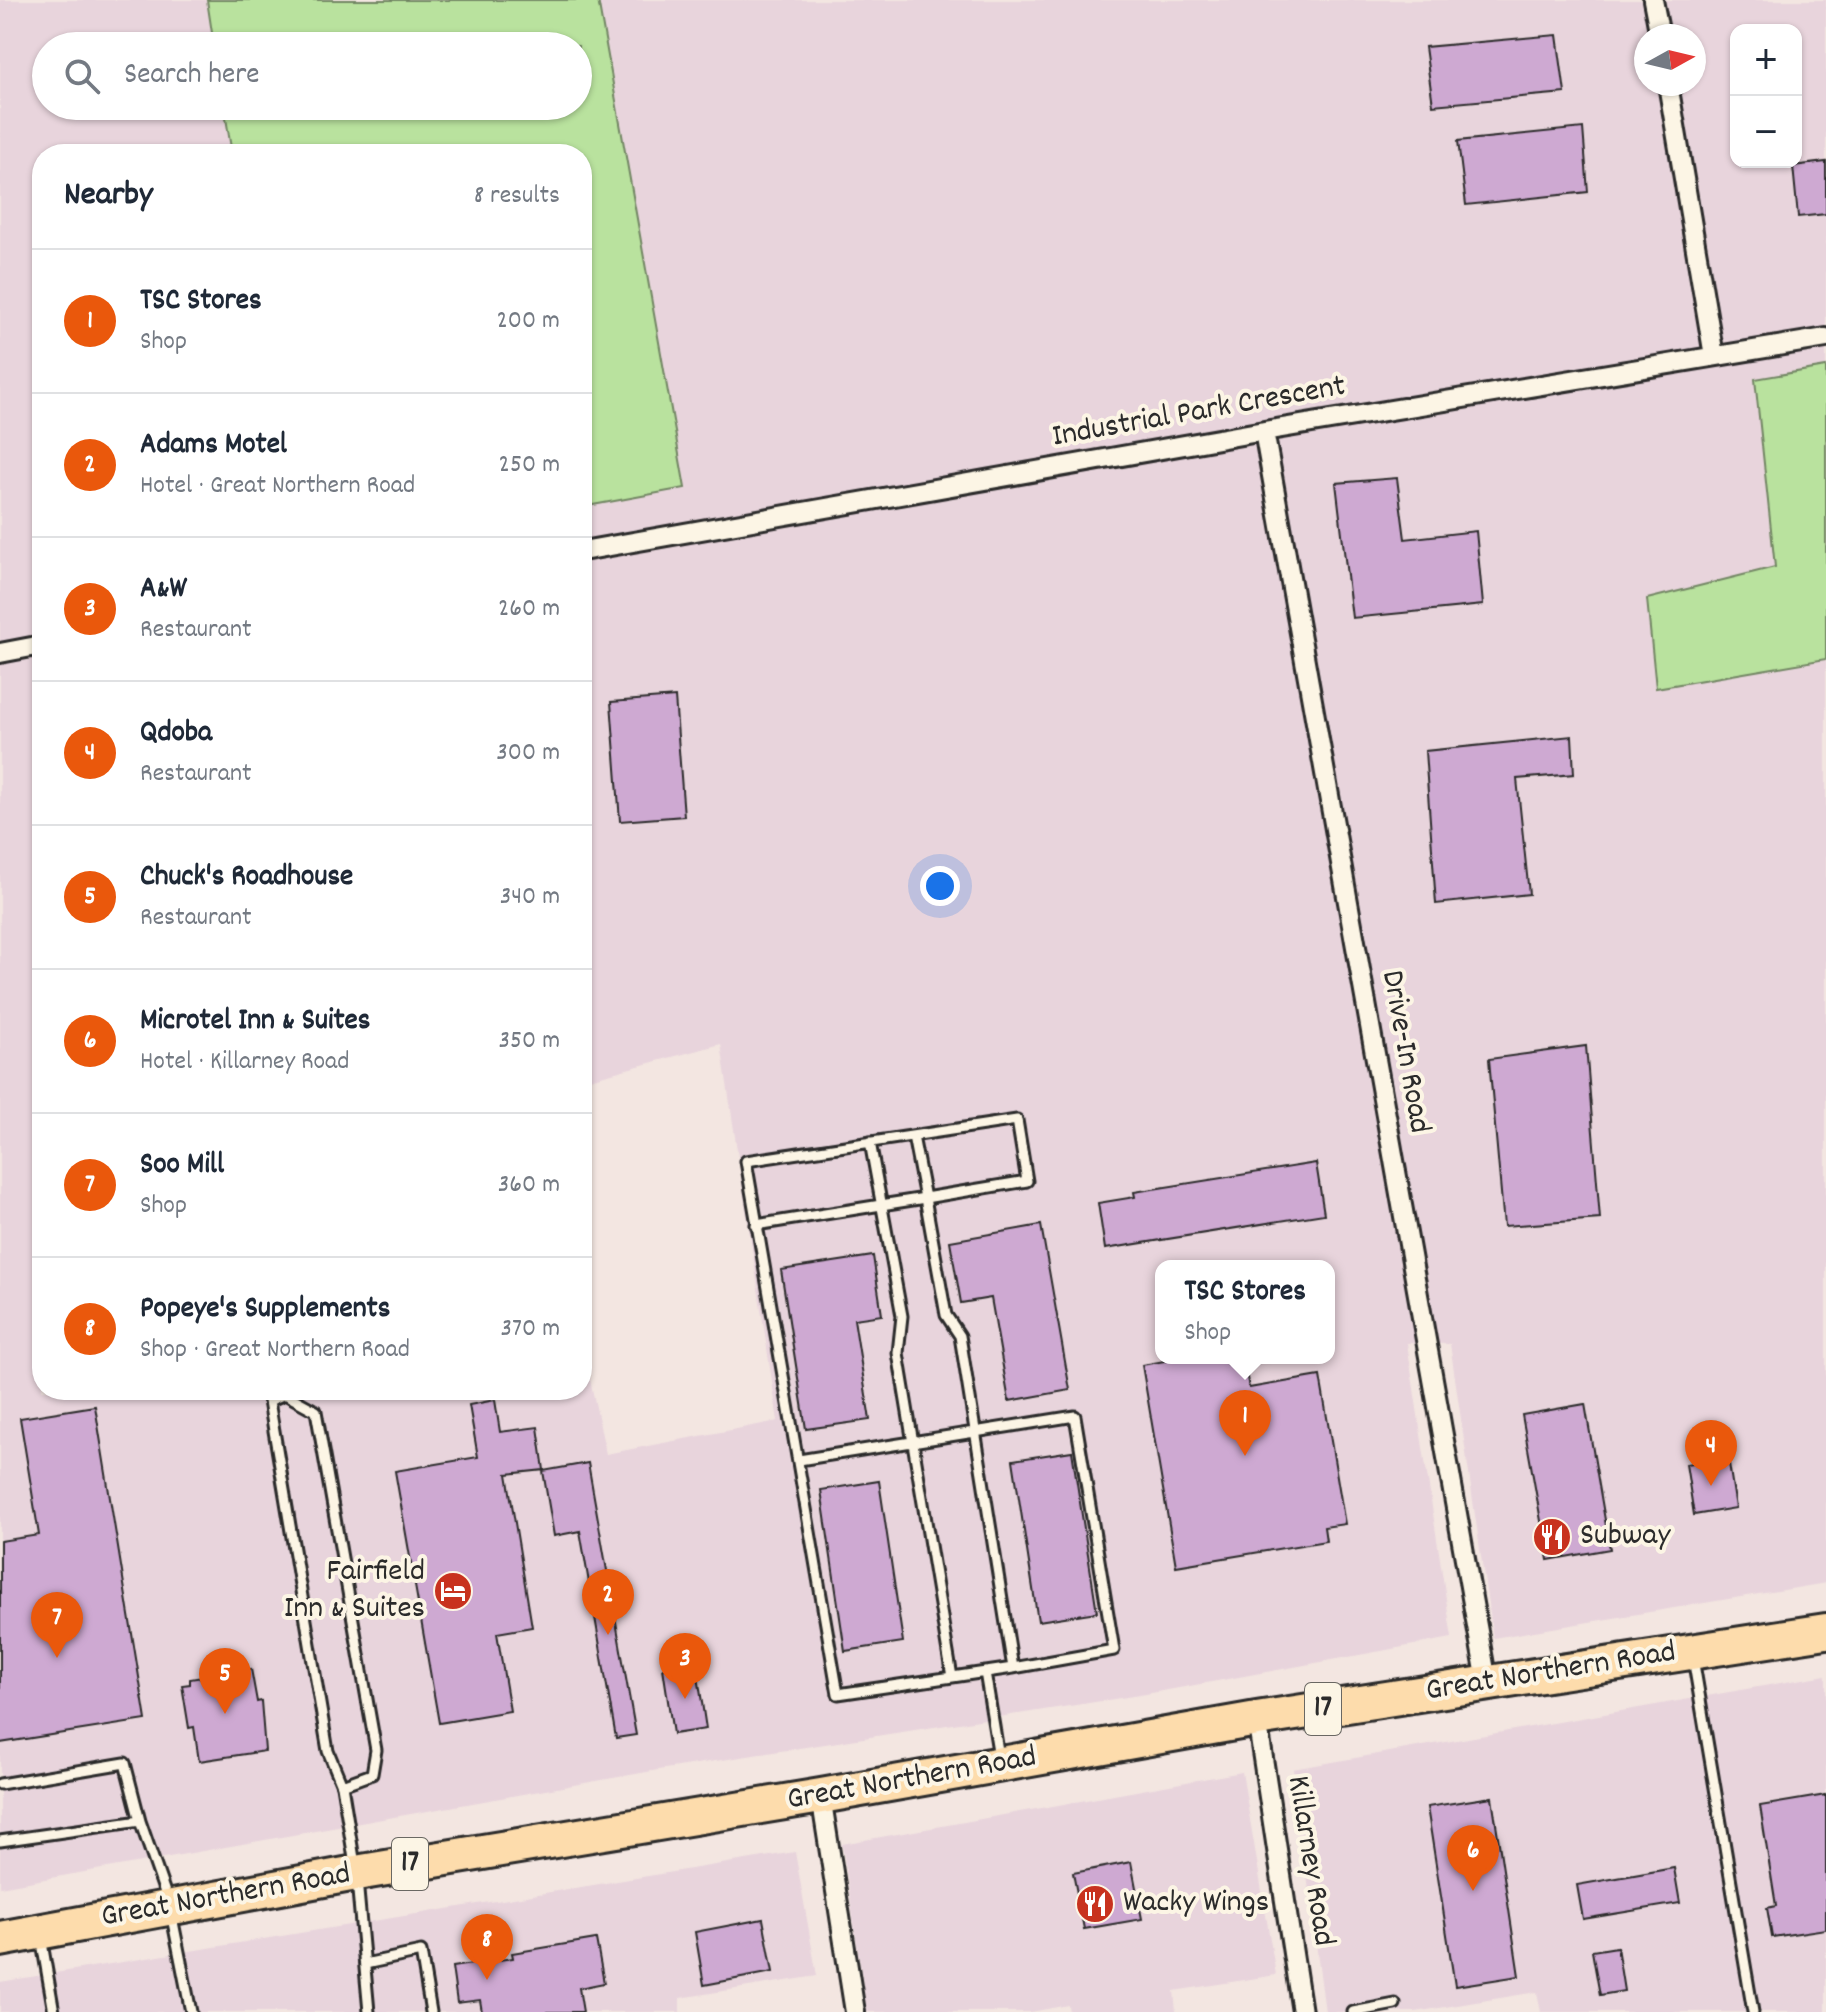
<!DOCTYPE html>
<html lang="en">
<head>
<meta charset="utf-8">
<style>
  body { margin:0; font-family:Dekko,sans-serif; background:#f2f2f3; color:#1f2937 }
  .controls { position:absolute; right:24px; top:24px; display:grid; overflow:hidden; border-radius:16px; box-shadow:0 2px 6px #0004 }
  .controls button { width:72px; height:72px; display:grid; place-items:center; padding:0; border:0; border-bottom:2px solid #e0e1e3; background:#fff; color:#1f2937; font:40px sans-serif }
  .compass { position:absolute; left:1634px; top:24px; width:72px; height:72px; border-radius:50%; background:#fff; box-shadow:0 2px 6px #0004; rotate:82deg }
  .you { position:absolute; left:940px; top:886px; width:28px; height:28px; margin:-20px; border:6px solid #fff; border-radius:50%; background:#1a73e8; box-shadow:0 0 0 12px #1a73e833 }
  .badge { display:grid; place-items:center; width:52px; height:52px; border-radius:50%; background:#ea580c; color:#fff; font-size:26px; font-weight:700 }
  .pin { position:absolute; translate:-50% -66px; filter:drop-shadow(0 2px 4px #0008) }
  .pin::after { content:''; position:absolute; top:42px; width:28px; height:24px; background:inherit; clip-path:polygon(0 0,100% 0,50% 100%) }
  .popup { position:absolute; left:1155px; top:1260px; width:180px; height:104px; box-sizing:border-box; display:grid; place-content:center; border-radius:16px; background:#fff; filter:drop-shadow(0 2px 6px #0005); font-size:26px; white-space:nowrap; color:#747a83 }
  .popup b { font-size:30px; color:#1f2937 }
  .popup::after { content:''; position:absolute; left:50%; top:100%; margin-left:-16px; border:16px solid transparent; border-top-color:#fff }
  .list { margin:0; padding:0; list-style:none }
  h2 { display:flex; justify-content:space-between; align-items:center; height:104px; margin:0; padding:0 32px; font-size:34px }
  h2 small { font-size:26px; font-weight:400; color:#747a83 }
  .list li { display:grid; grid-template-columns:52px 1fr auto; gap:24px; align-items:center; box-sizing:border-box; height:144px; padding:0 32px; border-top:2px solid #e0e1e3 }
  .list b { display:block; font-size:30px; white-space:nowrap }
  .list p { margin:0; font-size:26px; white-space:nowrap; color:#747a83 }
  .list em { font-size:26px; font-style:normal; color:#747a83 }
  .icon { flex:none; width:44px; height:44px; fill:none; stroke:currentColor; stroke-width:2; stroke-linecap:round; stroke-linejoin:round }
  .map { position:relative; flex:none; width:1826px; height:2012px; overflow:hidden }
  .search { position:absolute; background:#fff; box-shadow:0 2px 6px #0004; left:32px; top:32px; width:560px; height:88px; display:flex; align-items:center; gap:20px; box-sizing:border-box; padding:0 28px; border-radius:44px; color:#747a83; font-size:30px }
  .panel { position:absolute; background:#fff; box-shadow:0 2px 6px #0004; left:32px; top:144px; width:560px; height:1256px; border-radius:32px }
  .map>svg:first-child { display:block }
  .built { fill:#e8d4dc; fill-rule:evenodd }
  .green { fill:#b9e29e; stroke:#728664; stroke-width:2 }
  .building { fill:#cea9d2; stroke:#2b2b2b; stroke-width:2 }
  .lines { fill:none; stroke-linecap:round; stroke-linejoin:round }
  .lane-casing { stroke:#2b2b2b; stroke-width:15 }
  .street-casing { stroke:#2b2b2b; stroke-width:24 }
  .highway-casing { stroke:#2b2b2b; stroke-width:40 }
  .lane { stroke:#fcf5e5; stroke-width:9 }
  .street { stroke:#fcf5e5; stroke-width:18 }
  .highway { stroke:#fddcac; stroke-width:34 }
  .labels { text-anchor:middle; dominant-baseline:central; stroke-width:8; stroke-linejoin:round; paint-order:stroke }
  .shield { fill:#fcf5e5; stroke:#6a6863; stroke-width:2 }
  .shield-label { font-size:30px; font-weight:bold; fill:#2b2b2b }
  .street-label { font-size:32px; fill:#2b2b2b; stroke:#fcf5e5 }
  .poi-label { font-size:32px; fill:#2b2b2b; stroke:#fcf5e5; text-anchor:start }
</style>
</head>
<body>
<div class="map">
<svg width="1826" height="2012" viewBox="0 0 1826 2012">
  <rect width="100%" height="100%" fill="#f3e6e1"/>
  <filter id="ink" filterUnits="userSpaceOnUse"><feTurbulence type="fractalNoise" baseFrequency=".0125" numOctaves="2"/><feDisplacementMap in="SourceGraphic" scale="16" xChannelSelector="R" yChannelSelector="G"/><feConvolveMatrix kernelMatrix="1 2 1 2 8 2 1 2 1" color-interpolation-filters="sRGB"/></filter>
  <g filter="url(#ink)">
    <path class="built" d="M 0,0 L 1826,0 L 1826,367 L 1755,380 L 1775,567 L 1647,599 L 1657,688 L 1826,659 L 1826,1583 L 1493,1638 L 1450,1344 L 1407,1343 L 1452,1638 L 1146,1694 L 658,1770 L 0,1887 ZM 1736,30 L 1796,30 L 1796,162 L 1736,162 ZM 1646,36 L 1694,36 L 1694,84 L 1646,84 ZM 46,46 L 578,46 L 578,106 L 46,106 ZM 42,154 L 582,154 L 582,1081 L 721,1044 L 778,1421 L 606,1454 L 585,1356 L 582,1356 L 582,1390 L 155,1390 L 124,1398 L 123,1390 L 42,1390 ZM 1161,1266 L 1329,1266 L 1329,1358 L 1161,1358 Z
      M 1826,1675 L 1826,2012 L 1541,2012 L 1537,1992 L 1415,2012 L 1325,2012 L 1293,1769 Z
      M 1242,1772 L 1276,1975 L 1174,1991 L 1176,2012 L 1069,2012 L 1068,2005 L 1031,2012 L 867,2012 L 842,1844 Z
      M 795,1852 L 817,1976 L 680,1998 L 680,2012 L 0,2012 L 0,1982 Z"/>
    <path class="green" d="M 207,0 L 598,0 L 685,488 L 582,507 L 582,154 L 232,154 L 224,106 L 578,106 L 578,46 L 214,46 Z
      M 1826,367 L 1826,659 L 1656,688 L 1647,599 L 1775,567 L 1755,379 Z"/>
    <path class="building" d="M 1557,35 L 1565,93 L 1433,105 L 1425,47 Z
      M 1583,128 L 1588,192 L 1466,205 L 1458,141 Z
      M 1826,162 L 1826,214 L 1798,217 L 1793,166 Z
      M 1397,478 L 1405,539 L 1476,531 L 1483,605 L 1352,618 L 1336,483 Z
      M 675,697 L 684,816 L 620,821 L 611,702 Z
      M 1572,736 L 1574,774 L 1517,779 L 1529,894 L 1436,904 L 1425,751 Z
      M 1586,1046 L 1600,1219 L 1504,1226 L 1489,1059 Z
      M 1316,1163 L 1324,1214 L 1105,1249 L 1098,1203 L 1135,1197 L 1134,1192 Z
      M 1041,1225 L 1070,1390 L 1009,1401 L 991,1298 L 961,1303 L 950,1241 Z
      M 873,1256 L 882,1315 L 854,1319 L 870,1420 L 806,1429 L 781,1270 Z
      M 1181,1358 L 1226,1358 L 1227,1364 L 1244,1361 L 1249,1388 L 1320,1376 L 1345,1524 L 1324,1527 L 1326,1541 L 1176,1566 L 1142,1365 Z
      M 495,1400 L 500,1432 L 538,1427 L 544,1470 L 507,1474 L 532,1627 L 497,1633 L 510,1711 L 439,1723 L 395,1471 L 478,1457 L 469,1405 Z
      M 1585,1404 L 1610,1549 L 1548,1560 L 1522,1415 Z
      M 95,1406 L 146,1720 L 0,1743 L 0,1541 L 39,1535 L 20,1418 Z
      M 1072,1451 L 1097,1612 L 1038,1621 L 1013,1460 Z
      M 1728,1457 L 1736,1508 L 1694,1515 L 1686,1464 Z
      M 588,1463 L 636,1735 L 616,1738 L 580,1531 L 554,1536 L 543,1471 Z
      M 879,1481 L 903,1642 L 845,1651 L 821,1490 Z
      M 696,1663 L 706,1729 L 673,1734 L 663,1668 Z
      M 251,1669 L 257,1702 L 261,1701 L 265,1751 L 199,1761 L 194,1727 L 189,1728 L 182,1685 L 190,1684 L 190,1679 Z
      M 1826,1795 L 1826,1929 L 1772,1937 L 1767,1908 L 1776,1906 L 1760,1806 Z
      M 1492,1797 L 1519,1976 L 1455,1986 L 1427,1807 Z
      M 1131,1862 L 1142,1919 L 1084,1929 L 1073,1873 Z
      M 1674,1868 L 1680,1903 L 1583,1919 L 1577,1885 Z
      M 763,1919 L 773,1972 L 704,1985 L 695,1932 Z
      M 596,1939 L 604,1983 L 579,1988 L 583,2012 L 482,2012 L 480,2000 L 457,2003 L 452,1967 L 513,1958 L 512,1953 Z
      M 1617,1947 L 1624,1991 L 1600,1995 L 1592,1951 Z"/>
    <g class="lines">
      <g class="lane-casing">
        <path id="lane" d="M 870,1142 L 902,1316 L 898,1353 L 952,1677
          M 756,1225 L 925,1198 L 946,1315 L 960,1336 L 1013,1668
          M 799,1460 L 1075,1416 L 1114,1650 L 1013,1668 L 838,1694 L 746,1161 L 1017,1120 L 1027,1181 L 925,1198 L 913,1136
          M 1693,1658 L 1753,2012
          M 985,1672 L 999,1757
          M 0,1784 L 125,1763 L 140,1821
          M 342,1785 L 328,1751 L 269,1401 L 285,1394 L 316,1411 L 376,1750 L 372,1774 L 342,1785 L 355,1865
          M 0,1841 L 140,1821 L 170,1907 L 191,2012
          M 357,1880 L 369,2012
          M 41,1937 L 54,2012
          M 365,1964 L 421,1952 L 431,2012
          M 1353,2012 L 1395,2004"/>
      </g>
      <g class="street-casing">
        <path id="street" d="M 1653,0 L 1660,36
          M 1668,84 L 1714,356
          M 1264,431 L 1487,1682
          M 582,551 L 1264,431 L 1826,338
          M 0,653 L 42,645
          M 1257,1719 L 1302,2012
          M 821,1796 L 855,2012"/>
      </g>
      <g class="highway-casing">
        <path id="highway" d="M 0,1939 L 356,1873 L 821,1796 L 1257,1719 L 1826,1631"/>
      </g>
      <use href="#lane" class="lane"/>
      <use href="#street" class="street"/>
      <use href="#highway" class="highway"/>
    </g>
  </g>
  <defs>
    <g id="restaurant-disc" transform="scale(2)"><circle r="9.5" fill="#c8321e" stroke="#fcf5e5"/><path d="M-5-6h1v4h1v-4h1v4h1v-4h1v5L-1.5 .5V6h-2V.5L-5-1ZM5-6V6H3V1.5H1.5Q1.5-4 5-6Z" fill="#fff"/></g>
    <g id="hotel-disc" transform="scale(2)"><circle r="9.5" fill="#c8321e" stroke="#fcf5e5"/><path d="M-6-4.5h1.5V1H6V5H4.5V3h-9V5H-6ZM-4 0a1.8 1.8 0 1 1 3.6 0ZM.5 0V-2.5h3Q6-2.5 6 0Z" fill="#fff"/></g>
  </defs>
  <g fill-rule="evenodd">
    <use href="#restaurant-disc" x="1552" y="1537"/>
    <use href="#hotel-disc" x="453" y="1591"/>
    <use href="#restaurant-disc" x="1095" y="1904"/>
  </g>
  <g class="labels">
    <g class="shield">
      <rect x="1305" y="1683" width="36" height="52" rx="6"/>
      <rect x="392" y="1838" width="36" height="52" rx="6"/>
    </g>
    <g class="shield-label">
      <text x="1323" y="1709">17</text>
      <text x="410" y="1864">17</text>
    </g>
    <g class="street-label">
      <text transform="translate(1199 413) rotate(-10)">Industrial Park Crescent</text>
      <text transform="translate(1404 1052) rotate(80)">Drive-In Road</text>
      <text transform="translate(1551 1673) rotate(-9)">Great Northern Road</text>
      <text transform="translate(912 1780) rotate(-10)">Great Northern Road</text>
      <text transform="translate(1309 1861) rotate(81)">Killarney Road</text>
      <text transform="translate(226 1897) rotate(-10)">Great Northern Road</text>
    </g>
    <g class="poi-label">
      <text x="1580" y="1537">Subway</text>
      <text x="425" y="1573" text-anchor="end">Fairfield<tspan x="425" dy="37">Inn &amp; Suites</tspan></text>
      <text x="1123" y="1904">Wacky Wings</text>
    </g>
  </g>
</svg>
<div class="controls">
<button>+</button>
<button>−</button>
</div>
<svg class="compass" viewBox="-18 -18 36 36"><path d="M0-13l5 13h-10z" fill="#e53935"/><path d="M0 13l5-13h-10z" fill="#747a83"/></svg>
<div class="you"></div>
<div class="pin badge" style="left:1245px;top:1456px">1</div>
<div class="popup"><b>TSC Stores</b>Shop</div>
<div class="pin badge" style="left:608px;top:1635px">2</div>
<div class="pin badge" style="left:685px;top:1699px">3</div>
<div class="pin badge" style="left:1711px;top:1486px">4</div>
<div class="pin badge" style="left:225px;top:1714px">5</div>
<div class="pin badge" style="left:1473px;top:1891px">6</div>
<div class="pin badge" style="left:57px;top:1658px">7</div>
<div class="pin badge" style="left:487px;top:1980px">8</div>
<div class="search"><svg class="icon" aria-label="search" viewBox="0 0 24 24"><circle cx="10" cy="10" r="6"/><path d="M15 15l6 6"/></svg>Search here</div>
<section class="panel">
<h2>Nearby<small>8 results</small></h2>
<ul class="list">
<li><span class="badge">1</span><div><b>TSC Stores</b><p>Shop</p></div><em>200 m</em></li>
<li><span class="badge">2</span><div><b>Adams Motel</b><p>Hotel · Great Northern Road</p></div><em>250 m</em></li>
<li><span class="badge">3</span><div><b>A&amp;W</b><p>Restaurant</p></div><em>260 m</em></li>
<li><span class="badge">4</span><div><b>Qdoba</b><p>Restaurant</p></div><em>300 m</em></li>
<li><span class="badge">5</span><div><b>Chuck's Roadhouse</b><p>Restaurant</p></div><em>340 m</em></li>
<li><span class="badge">6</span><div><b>Microtel Inn &amp; Suites</b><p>Hotel · Killarney Road</p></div><em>350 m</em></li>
<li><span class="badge">7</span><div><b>Soo Mill</b><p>Shop</p></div><em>360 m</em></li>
<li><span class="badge">8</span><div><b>Popeye's Supplements</b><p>Shop · Great Northern Road</p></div><em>370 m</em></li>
</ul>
</section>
</div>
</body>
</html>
